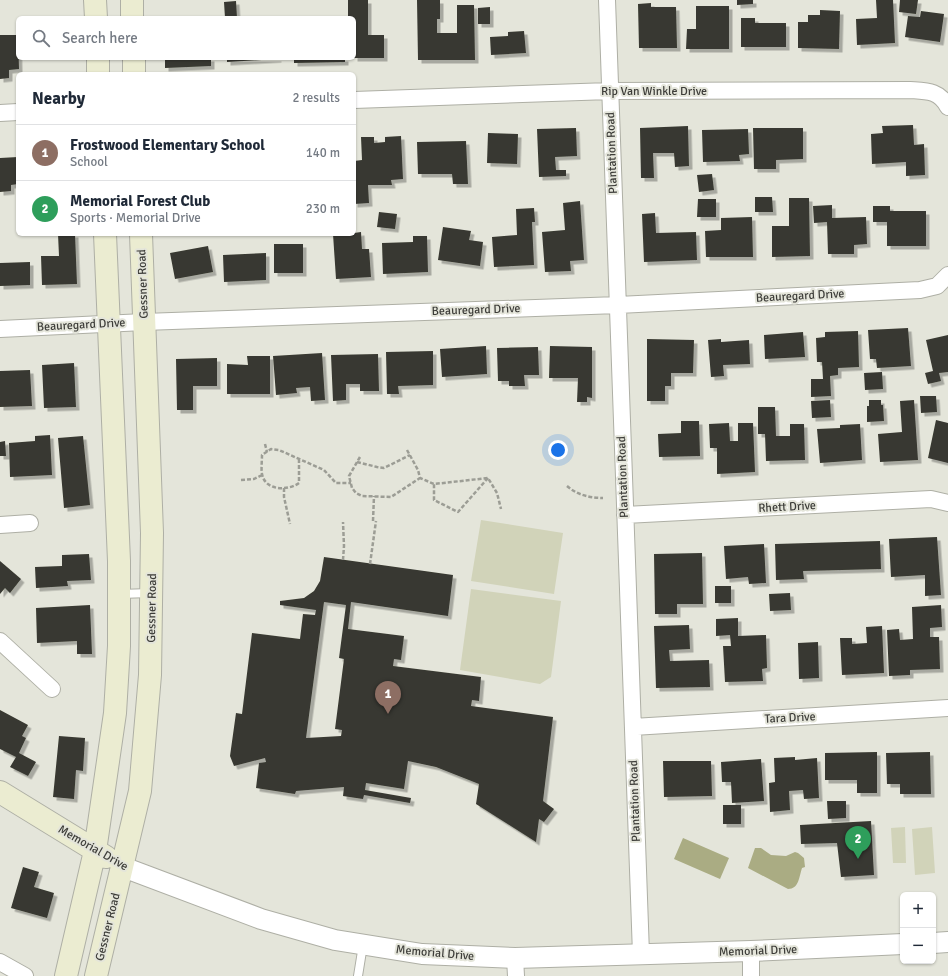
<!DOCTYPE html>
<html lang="en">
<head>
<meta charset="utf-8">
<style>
  body { margin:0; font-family:Signika,sans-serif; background:#f6f6f7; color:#1f2937 }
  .controls { position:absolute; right:12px; bottom:12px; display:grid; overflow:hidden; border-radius:6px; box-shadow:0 1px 3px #0004 }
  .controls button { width:36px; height:36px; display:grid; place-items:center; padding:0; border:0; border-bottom:1px solid #e0e1e3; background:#fff; color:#1f2937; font:20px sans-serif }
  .you { position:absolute; left:558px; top:450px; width:14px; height:14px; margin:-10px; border:3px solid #fff; border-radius:50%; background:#1a73e8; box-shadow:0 0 0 6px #1a73e833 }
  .badge { display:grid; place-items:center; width:26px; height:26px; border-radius:50%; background:#ea580c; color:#fff; font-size:13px; font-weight:700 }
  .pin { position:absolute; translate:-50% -33px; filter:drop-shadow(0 1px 2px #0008) }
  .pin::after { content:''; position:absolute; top:21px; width:14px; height:12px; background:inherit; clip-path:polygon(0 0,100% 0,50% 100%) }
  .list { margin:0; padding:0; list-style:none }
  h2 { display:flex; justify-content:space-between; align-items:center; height:52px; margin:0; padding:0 16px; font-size:17px }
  h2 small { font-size:13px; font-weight:400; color:#747a83 }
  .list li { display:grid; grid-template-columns:26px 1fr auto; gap:12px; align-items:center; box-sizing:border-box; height:56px; padding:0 16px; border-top:1px solid #e0e1e3 }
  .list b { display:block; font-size:15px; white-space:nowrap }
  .list p { margin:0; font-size:13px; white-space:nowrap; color:#747a83 }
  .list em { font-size:13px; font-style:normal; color:#747a83 }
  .icon { flex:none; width:22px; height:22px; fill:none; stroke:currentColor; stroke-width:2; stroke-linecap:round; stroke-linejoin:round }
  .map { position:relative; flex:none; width:948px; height:976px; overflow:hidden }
  .search { position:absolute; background:#fff; box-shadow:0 1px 3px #0004; left:16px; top:16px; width:340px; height:44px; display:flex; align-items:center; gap:10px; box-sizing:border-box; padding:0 14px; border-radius:6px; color:#747a83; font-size:15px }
  .panel { position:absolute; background:#fff; box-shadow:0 1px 3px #0004; left:16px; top:72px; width:340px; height:164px; border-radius:6px }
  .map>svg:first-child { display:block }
  .green { fill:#d1d3b9 }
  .water { fill:#aaac83 }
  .building { fill:#383930; fill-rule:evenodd; filter:url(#shadow) }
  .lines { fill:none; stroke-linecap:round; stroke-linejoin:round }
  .service-casing { stroke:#aeafa5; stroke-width:10 }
  .minor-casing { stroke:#aeafa5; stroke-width:18 }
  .tertiary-casing { stroke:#aeafa5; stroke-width:22 }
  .secondary-casing { stroke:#aeafa5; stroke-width:24 }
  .path { stroke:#9c9d95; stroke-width:2.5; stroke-dasharray:4 2; stroke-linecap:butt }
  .service { stroke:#fff; stroke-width:8 }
  .minor { stroke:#fff; stroke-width:16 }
  .tertiary { stroke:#fff; stroke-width:20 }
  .secondary { stroke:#ebecd1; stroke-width:22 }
  .labels { text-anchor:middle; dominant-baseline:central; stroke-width:4; stroke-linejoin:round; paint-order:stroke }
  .street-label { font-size:12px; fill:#3d3d39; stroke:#e4e5da }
</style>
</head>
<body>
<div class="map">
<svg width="948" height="976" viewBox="0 0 948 976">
  <defs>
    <filter id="shadow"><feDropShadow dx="3.5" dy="3.5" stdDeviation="0" flood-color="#0004"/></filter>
  </defs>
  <rect width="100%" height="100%" fill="#e4e5da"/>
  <path class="green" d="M 481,520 L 563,533 L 554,594 L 471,581 Z
    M 471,589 L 561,601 L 551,677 L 540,684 L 460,670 Z
    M 905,827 L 906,863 L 893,863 L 891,828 Z
    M 932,827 L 935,873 L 915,875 L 912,829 Z"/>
  <path class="water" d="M 683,838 L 729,858 L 720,879 L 674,859 Z
    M 755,848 L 761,848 L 771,855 L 786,856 L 795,852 L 798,853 L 804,858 L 805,867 L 802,868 C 799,877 799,889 788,889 L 748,868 Z"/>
  <path class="building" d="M 348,0 L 368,0 L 368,35 L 384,35 L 384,58 L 354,58 L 354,18 L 348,18 Z
    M 417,0 L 440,0 L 440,19 L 437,19 L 437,33 L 457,33 L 457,5 L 474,5 L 475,60 L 418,60 Z
    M 737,0 L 753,0 L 753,4 L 737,5 Z
    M 876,0 L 893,0 L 895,43 L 857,45 L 856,19 L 877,18 Z
    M 900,0 L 918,0 L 916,14 L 899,12 Z
    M 236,1 L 237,18 L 225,18 L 224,2 Z
    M 651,3 L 651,7 L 676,7 L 677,48 L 639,48 L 638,4 Z
    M 696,6 L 729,6 L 729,49 L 686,49 L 687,29 L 696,29 Z
    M 490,7 L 490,24 L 478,24 L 478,8 Z
    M 820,10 L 840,11 L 839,49 L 798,48 L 798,22 L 808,22 L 808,15 L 820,15 Z
    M 921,11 L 944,14 L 940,42 L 905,37 L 908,16 L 920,17 Z
    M 741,18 L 755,18 L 755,23 L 786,23 L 786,47 L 741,47 Z
    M 524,31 L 526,53 L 491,55 L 490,37 L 508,36 L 508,32 Z
    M 0,35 L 18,35 L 19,69 L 9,70 L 9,78 L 0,79 Z
    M 165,58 L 211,58 L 211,66 L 165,68 Z
    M 227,58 L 278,58 L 278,59 L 227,62 Z
    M 294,58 L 345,58 L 345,62 L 294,63 Z
    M 913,125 L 914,145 L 924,144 L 925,175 L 906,176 L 906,162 L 872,164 L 871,134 L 883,133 L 882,126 Z
    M 688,126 L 689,166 L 675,167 L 674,153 L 653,153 L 654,178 L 641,178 L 640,128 Z
    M 576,128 L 577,156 L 555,157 L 556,170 L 566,170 L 566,176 L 539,177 L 537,129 Z
    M 753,128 L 803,128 L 803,159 L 776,160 L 776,169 L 754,169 Z
    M 748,129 L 749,154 L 739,155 L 740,161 L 703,162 L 702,130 Z
    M 488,133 L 518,134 L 517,164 L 487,163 Z
    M 401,136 L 403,179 L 391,180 L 392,185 L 368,185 L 369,203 L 354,204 L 354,161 L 362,160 L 361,137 L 374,137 L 374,143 L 385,142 L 385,137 Z
    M 466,141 L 468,184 L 453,184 L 452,174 L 418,174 L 417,142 Z
    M 18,157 L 18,184 L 11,185 L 11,191 L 0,192 L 0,158 Z
    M 712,174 L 714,190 L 699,192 L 697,175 Z
    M 755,197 L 772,197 L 773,212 L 755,212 Z
    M 789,198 L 809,198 L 810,256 L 772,257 L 772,226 L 789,226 Z
    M 698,199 L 716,199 L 716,217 L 697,217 Z
    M 580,201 L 584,260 L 570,261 L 571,271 L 545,272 L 542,232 L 565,230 L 563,203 Z
    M 832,205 L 832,218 L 866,217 L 867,244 L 854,245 L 854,254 L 828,254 L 827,222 L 814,223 L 813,206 Z
    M 873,206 L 890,206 L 890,211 L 926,211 L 926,246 L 887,246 L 887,222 L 873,222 Z
    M 534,208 L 535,222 L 532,222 L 534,265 L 494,267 L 492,237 L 517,235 L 516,209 Z
    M 379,212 L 397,214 L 395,229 L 377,227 Z
    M 655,213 L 656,233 L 696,232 L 697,260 L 644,262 L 642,214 Z
    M 752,217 L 753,257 L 706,257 L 705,231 L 721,230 L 721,218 Z
    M 443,227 L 471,231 L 469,240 L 483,242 L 480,266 L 438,260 Z
    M 361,232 L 362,249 L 369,249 L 371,277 L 336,279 L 333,234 L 354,234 L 354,233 Z
    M 58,234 L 75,234 L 77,284 L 42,285 L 41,256 L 59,256 Z
    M 413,236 L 427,236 L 428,272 L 383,274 L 382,243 L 413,242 Z
    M 274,244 L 303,244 L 303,273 L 274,273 Z
    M 208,246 L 213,272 L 175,279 L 170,253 Z
    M 266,253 L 266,280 L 224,282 L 223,255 Z
    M 30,262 L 30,285 L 0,286 L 0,263 Z
    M 908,328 L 911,366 L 877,368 L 876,359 L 870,359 L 868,330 Z
    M 858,331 L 859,367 L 838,368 L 838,375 L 830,376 L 831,396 L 811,397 L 811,379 L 823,379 L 822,362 L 817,362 L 816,338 L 825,337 L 825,332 Z
    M 803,332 L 805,357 L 765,359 L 764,335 Z
    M 948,335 L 948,372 L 939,373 L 941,381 L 928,384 L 925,373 L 933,371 L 926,340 Z
    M 647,339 L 694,340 L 693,373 L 671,373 L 671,386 L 665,386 L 665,401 L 647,401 Z
    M 721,339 L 721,342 L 749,340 L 750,364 L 723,365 L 724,376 L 711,377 L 708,340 Z
    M 486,346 L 487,374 L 442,377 L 440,349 Z
    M 550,346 L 592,347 L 592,398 L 587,397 L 587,402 L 577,402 L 578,378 L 549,378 Z
    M 538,347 L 539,375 L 524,375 L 525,386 L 509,386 L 509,381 L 498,381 L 497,348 Z
    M 433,351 L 433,385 L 398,386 L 399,394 L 387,394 L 386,352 Z
    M 322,353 L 325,400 L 311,401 L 310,387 L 296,388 L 297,393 L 276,395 L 273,356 Z
    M 378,354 L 379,391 L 360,391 L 360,384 L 346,384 L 346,400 L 333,401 L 331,355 Z
    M 247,356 L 270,356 L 270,394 L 227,394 L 227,364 L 248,365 Z
    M 217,358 L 217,386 L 193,386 L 193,410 L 177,410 L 176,359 Z
    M 74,363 L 76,407 L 44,408 L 42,365 Z
    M 30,370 L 32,406 L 0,407 L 0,371 Z
    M 882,372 L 883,389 L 865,390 L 864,373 Z
    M 920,396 L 936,396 L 937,412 L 921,413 Z
    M 830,400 L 831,417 L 812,418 L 811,401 Z
    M 869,400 L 881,400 L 881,405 L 883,405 L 884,421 L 867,422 L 867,406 L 869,406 Z
    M 914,400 L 918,460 L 880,462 L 878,434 L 902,432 L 900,401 Z
    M 758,407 L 775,407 L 776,436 L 790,436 L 790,424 L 804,424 L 805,460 L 766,461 L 765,434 L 758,434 Z
    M 936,420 L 948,423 L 948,463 L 928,458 Z
    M 681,421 L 699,421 L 700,456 L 659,457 L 658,434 L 681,433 Z
    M 729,423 L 730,441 L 738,441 L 738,423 L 753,423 L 755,472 L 717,474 L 717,448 L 710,448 L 709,424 Z
    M 860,424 L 862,460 L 820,463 L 817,429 L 840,428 L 840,425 Z
    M 50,435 L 52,475 L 10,477 L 9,443 L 35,441 L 35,436 Z
    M 83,436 L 90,505 L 64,508 L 58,438 Z
    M 5,441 L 6,456 L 0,456 L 0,442 Z
    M 937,537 L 941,595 L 925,596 L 925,575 L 891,577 L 889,539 Z
    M 880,541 L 881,569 L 803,571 L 804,579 L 776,580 L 775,544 Z
    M 764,544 L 766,583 L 749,584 L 748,577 L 726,579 L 724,546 Z
    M 702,553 L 703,604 L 677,604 L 677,614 L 655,614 L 654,554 Z
    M 89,554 L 91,580 L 67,581 L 68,586 L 36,588 L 35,567 L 62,566 L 62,555 Z
    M 324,557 L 453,575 L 448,616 L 351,602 L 348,629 L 404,636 L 401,660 L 394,659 L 393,666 L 481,677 L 479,701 L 472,700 L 471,706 L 553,717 L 543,801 L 554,809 L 544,822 L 539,819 L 536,842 L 476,804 L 479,784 L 436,767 L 408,761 L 404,789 L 366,783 L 365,790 L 411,798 L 410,803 L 364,795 L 363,799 L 343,796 L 344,787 L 296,791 L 295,794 L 256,788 L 259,763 L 266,762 L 265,758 L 234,766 L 230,756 L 236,713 L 242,714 L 252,633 L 300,639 L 303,614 L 315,615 L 316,610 L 280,605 L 280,601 L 304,598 L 314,591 L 320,581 ZM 324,602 L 346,605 L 339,658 L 344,659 L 335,729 L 342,730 L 341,736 L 306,738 Z
    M 0,561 L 21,579 L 10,593 L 5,588 L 0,594 Z
    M 715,586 L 731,586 L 731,603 L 715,603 Z
    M 790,593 L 791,610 L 770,611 L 769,594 Z
    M 90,605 L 92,654 L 77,654 L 77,641 L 37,643 L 36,608 Z
    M 941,605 L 942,627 L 930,628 L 930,637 L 939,637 L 940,669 L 910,670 L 910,675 L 889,676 L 887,630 L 899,629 L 900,640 L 913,639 L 912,607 Z
    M 738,618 L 738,636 L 766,635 L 767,668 L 762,669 L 763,681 L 725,682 L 723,646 L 731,646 L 730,635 L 716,636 L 716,619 Z
    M 689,625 L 690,649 L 669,650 L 670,661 L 709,660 L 710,687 L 656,688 L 654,626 Z
    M 882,626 L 884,673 L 842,675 L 840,638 L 852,638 L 852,644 L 867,643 L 866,627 Z
    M 818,642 L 819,678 L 799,679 L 798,643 Z
    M 0,710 L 28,725 L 22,736 L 26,738 L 19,753 L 36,762 L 28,776 L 10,767 L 16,757 L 0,749 Z
    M 59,736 L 85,738 L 83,771 L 76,770 L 74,799 L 53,797 Z
    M 877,752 L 877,793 L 857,793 L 857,780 L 825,780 L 825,753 Z
    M 930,752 L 931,794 L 900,794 L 900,784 L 887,784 L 886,753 Z
    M 795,757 L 795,760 L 817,758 L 819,798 L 804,799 L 803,790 L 789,791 L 790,810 L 770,812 L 769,783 L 775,782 L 774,758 Z
    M 761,759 L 764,801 L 732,803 L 731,782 L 722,782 L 721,762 Z
    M 663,761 L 711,761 L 712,796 L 664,797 Z
    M 827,801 L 846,801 L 846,818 L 828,819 Z
    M 723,805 L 741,805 L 741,824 L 723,824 Z
    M 871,821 L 874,875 L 841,877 L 837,843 L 801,844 L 800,825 Z
    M 23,867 L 39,872 L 34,887 L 54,893 L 47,918 L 11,908 Z"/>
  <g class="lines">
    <g class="service-casing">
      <path id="service" d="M 120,594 L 150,593
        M 358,976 L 363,945"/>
    </g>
    <g class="minor-casing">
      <path id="minor" d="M 607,0 L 641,954
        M 354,100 L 610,91 L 910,90 C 926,91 939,90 948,107
        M 0,113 L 18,112
        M 0,329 L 144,322 L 618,305 L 920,290 L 937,286 L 948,275
        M 625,515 L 931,499 L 948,503
        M 0,525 L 30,523
        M 0,641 L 52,689
        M 633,727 L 948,708
        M 751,951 L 751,976
        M 515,958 L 516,976
        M 0,962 L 25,976"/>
    </g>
    <g class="tertiary-casing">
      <path id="tertiary" d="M 123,867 L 261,919 L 335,940 L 422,954 L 515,958 L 751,951 L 903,944
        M 933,943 L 948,942"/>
    </g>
    <g class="secondary-casing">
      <path id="secondary" d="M 95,0 L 96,18
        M 132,0 L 132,18
        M 98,58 L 98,74
        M 134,58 L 134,74
        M 0,792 L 106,857
        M 66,976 L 95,851 L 115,713 L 119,646 L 119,561 L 105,234
        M 96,976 L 140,791 L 150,675 L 152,533 L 141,234"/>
    </g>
    <path class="path" d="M 265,444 L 267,452
      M 407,450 L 418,470 L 420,478 L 434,484
      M 360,457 L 349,476 L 352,488 L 356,493 L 362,496 L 391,497 L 420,478
      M 299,459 L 299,483 C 288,491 265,491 262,474 C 261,469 262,461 262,455 L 271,449 L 279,450 L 324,470 L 336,483 L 351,483
      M 357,462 L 377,467 L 384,468 L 410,455
      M 488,478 L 458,512 L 434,500 L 434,484 L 488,478 L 497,493 L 501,509
      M 241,480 L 254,479 L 262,475
      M 567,486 C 577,495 590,498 603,498
      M 284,488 L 284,497 L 290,524
      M 373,521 L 374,496
      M 343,560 L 344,546 L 343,522
      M 370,564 L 376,521"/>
    <use href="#service" class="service"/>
    <use href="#minor" class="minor"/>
    <use href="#tertiary" class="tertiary"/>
    <use href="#secondary" class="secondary"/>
  </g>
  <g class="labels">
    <g class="street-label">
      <text x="654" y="91">Rip Van Winkle Drive</text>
      <text transform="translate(612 153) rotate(-92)">Plantation Road</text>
      <text transform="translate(143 284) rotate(-92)">Gessner Road</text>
      <text transform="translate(800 296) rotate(-3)">Beauregard Drive</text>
      <text transform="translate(476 310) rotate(-2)">Beauregard Drive</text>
      <text transform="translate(81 325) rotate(-3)">Beauregard Drive</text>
      <text transform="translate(623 477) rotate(-92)">Plantation Road</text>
      <text transform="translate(787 507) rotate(-3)">Rhett Drive</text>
      <text transform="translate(152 608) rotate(-89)">Gessner Road</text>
      <text transform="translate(790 718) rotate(-3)">Tara Drive</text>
      <text transform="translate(635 801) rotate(-92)">Plantation Road</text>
      <text transform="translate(93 848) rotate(30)">Memorial Drive</text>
      <text transform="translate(108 927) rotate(-76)">Gessner Road</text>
      <text transform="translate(758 951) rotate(-2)">Memorial Drive</text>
      <text transform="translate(435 953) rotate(5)">Memorial Drive</text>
    </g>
  </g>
</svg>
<div class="controls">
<button>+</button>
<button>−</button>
</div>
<div class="you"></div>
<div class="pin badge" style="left:388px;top:714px;background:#8d6e63">1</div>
<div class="pin badge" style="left:858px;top:859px;background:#2e9e5b">2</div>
<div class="search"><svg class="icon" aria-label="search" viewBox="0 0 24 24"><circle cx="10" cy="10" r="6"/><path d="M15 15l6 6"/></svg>Search here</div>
<section class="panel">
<h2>Nearby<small>2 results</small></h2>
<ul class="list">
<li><span class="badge" style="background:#8d6e63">1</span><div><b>Frostwood Elementary School</b><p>School</p></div><em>140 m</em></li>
<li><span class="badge" style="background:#2e9e5b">2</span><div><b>Memorial Forest Club</b><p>Sports · Memorial Drive</p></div><em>230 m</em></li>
</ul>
</section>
</div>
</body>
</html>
